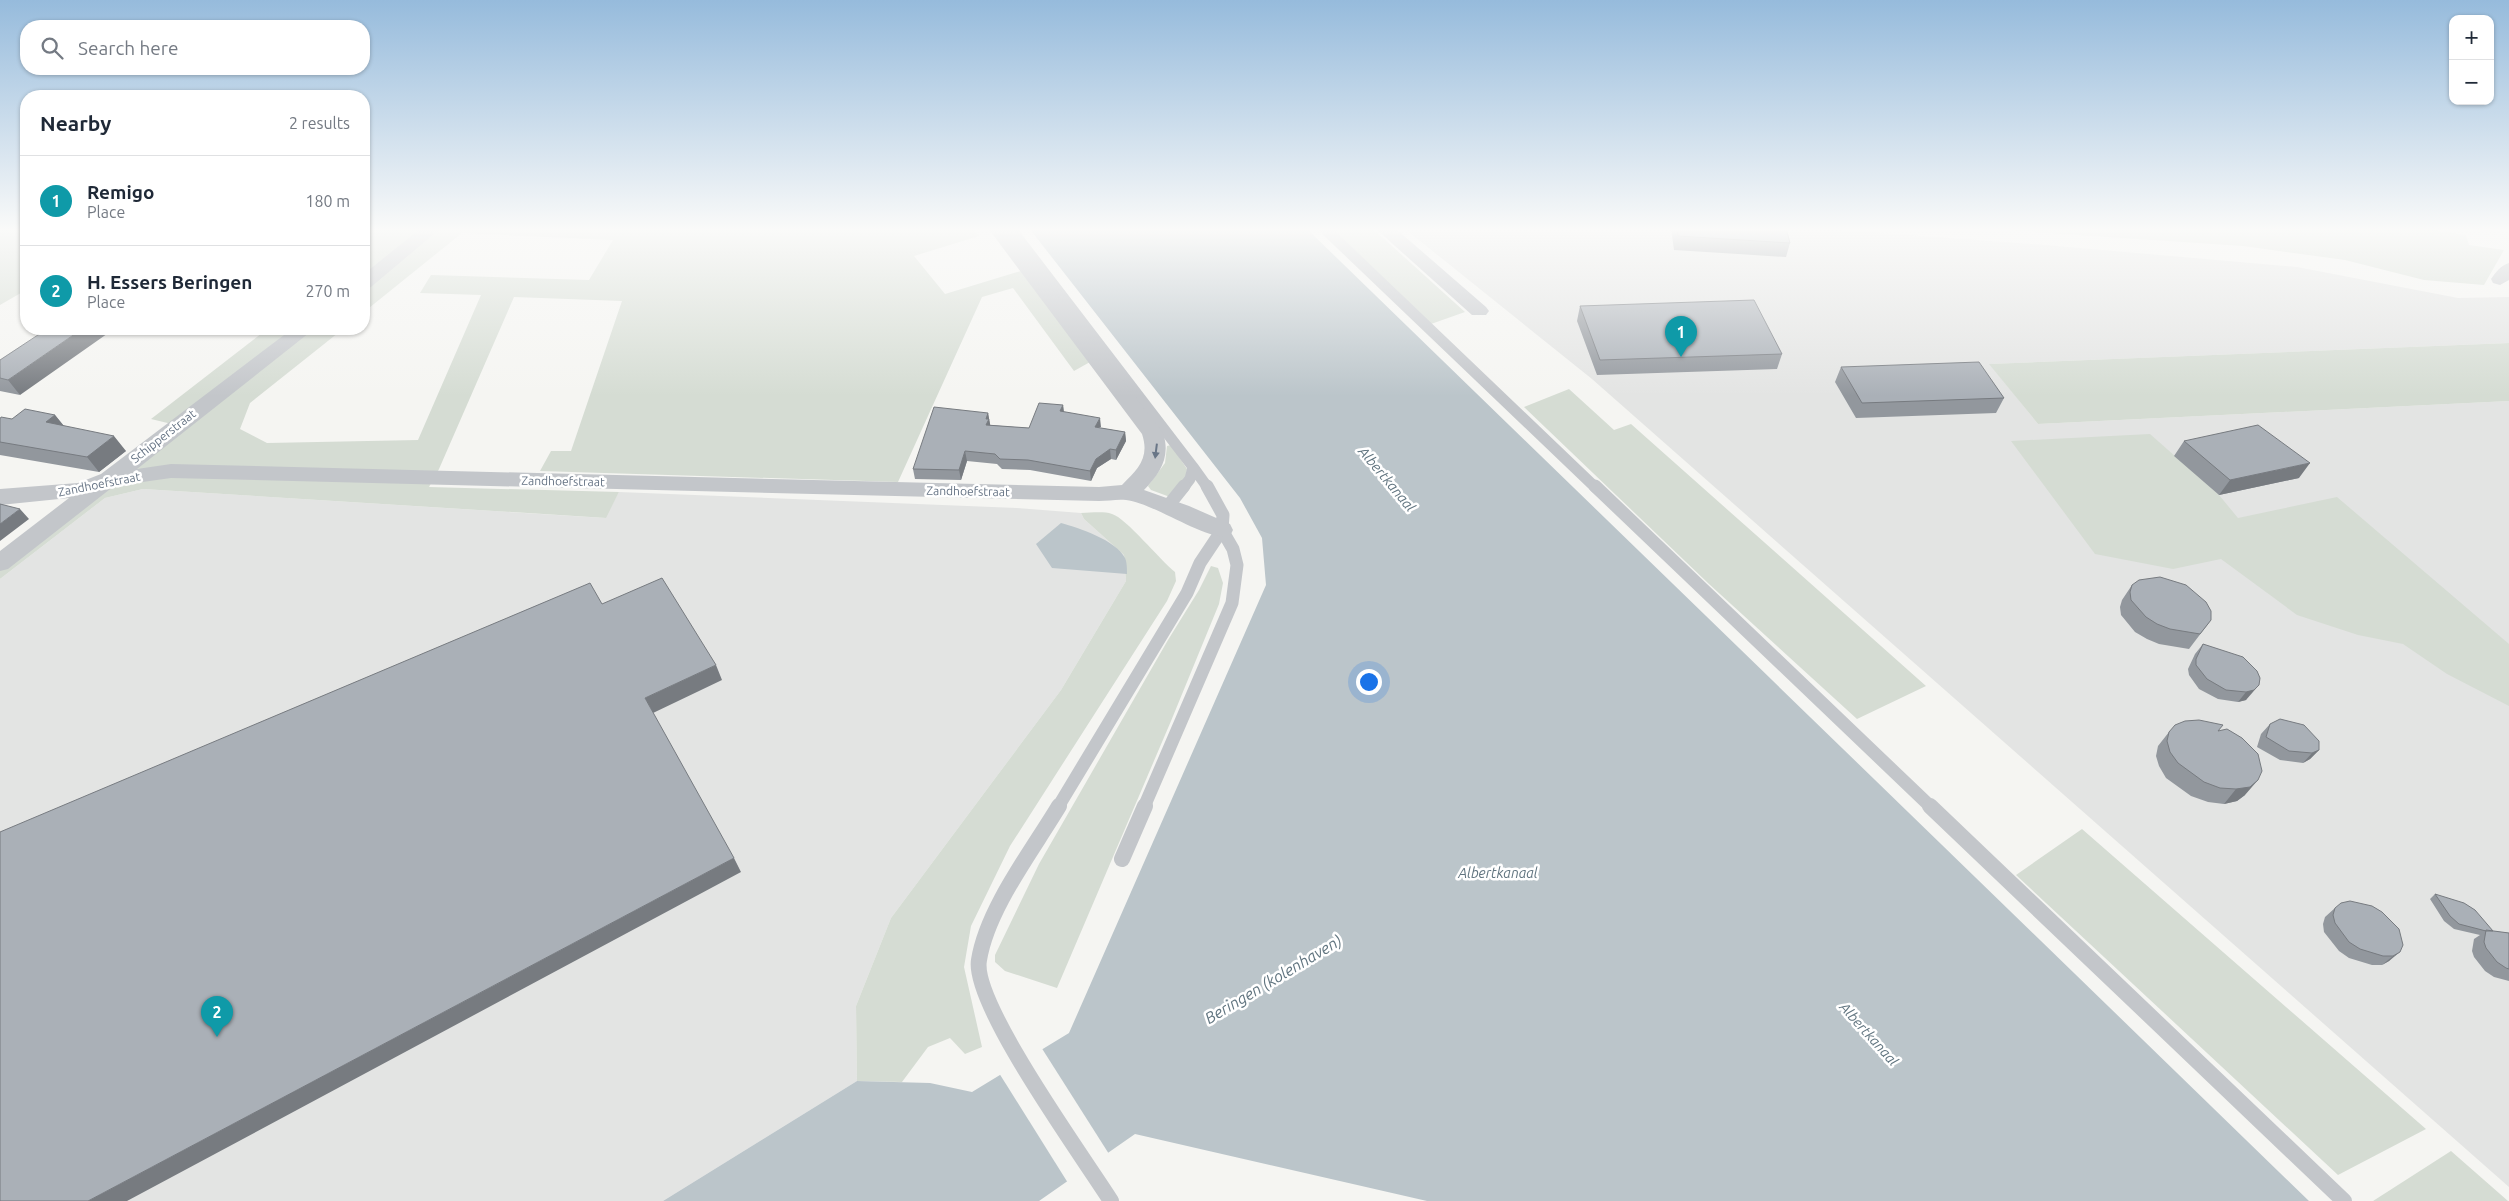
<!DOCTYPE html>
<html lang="en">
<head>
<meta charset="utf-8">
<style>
  body { margin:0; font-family:Ubuntu,sans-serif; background:#f2f2f3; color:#1f2937 }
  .controls { position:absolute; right:15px; top:15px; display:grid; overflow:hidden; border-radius:10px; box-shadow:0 1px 4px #0004 }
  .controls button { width:45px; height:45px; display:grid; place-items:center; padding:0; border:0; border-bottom:1px solid #e0e1e3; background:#fff; color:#1f2937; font:25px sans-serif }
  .you { position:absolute; left:1368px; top:681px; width:18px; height:18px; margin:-12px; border:4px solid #fff; border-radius:50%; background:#1a73e8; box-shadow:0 0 0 8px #1a73e833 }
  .badge { display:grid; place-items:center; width:32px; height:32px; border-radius:50%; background:#e36424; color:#fff; font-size:16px; font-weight:700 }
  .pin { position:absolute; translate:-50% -41px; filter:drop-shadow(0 1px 2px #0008) }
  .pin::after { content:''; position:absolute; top:26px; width:18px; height:15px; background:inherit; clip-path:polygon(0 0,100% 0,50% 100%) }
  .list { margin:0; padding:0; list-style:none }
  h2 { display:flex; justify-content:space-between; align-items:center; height:65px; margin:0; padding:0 20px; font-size:21px }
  h2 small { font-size:16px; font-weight:400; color:#747a83 }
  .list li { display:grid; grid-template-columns:32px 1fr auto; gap:15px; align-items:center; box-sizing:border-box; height:90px; padding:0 20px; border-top:1px solid #e0e1e3 }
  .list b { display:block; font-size:19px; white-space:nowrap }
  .list p { margin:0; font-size:16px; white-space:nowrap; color:#747a83 }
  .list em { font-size:16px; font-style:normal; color:#747a83 }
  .icon { flex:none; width:28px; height:28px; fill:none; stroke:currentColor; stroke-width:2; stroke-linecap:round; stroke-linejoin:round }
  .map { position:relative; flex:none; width:2509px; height:1201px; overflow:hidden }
  .search { position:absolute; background:#fff; box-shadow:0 1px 4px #0004; left:20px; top:20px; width:350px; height:55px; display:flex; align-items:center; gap:12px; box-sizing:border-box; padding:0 18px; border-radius:20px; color:#747a83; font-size:19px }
  .panel { position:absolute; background:#fff; box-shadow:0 1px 4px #0004; left:20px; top:90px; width:350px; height:245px; border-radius:20px }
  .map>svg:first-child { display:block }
  .built { fill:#e3e4e3 }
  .green { fill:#d5dcd3 }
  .water { fill:#bbc5ca }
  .pier { fill:#f5f5f2 }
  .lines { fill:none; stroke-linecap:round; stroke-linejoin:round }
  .service-far2 { stroke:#c3c6ca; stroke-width:11 }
  .service-far1 { stroke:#c3c6ca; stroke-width:13 }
  .service { stroke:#c3c6ca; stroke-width:16 }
  .minor { fill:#c3c6ca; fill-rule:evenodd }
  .wall { fill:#92979d }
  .shaded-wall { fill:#777b80 }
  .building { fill:#aab0b7; stroke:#777b80 }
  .oneway { fill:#697687 }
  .labels { text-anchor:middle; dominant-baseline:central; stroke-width:5; stroke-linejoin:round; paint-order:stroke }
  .street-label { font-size:12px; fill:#647283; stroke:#fff }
  .water-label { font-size:14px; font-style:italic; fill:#60747f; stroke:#fff }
  .near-water-label { font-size:16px; font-style:italic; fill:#60747f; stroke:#fff }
</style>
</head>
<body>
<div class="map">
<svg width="2509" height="1201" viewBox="0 0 2509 1201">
  <rect width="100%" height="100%" fill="#f5f5f2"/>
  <path class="built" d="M 1404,228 L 1814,228 L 2045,245 L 2297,267 L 2458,298 L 2509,297 L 2509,343 L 1990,364 L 2038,424 L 2509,401 L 2509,1187 L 1592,379 Z
    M 143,489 L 605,518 L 619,492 L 1017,508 L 1081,513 L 1084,519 L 1124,555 L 1126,581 L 1061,690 L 891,918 L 856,1006 L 857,1081 L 663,1201 L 0,1201 L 0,579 L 105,498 Z"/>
  <path class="green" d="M 0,228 L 26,231 L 26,290 L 0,305 Z
    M 364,228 L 973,228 L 979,236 L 914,256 L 945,294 L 1024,270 L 1090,362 L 1074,371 L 1013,288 L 982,297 L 898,482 L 540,471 L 551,451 L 571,451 L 622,301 L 514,297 L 439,469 L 429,487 L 619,492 L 606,518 L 143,489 L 105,498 L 0,579 L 0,568 L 180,426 L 151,419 L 266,330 L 259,329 L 343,329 L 250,403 L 240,429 L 267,443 L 418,440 L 481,295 L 420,293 L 431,275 L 589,280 L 613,240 L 462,233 L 364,312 Z
    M 1330,228 L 1372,228 L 1465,312 L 1431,324 Z
    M 1974,228 L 2421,228 L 2466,235 L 2469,245 L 2504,250 L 2484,285 L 2424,280 L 2345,260 L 2243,246 Z
    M 2509,343 L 2509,401 L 2038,424 L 1989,364 Z
    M 1569,389 L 1614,430 L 1631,424 L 1926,686 L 1857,719 L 1709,584 L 1524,407 Z
    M 2150,434 L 2219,495 L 2238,518 L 2337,497 L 2509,644 L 2509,706 L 2447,674 L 2403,644 L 2358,635 L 2297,615 L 2221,559 L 2173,569 L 2095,554 L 2011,441 Z
    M 1171,445 L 1187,469 L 1186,477 L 1170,497 L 1151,490 L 1148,486 L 1165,463 L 1167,446 Z
    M 1081,513 C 1091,513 1103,511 1112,514 C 1126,518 1159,559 1175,572 L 1176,581 L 1167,601 L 1010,846 L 971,926 L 964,967 L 982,1047 L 965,1054 L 950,1038 L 928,1047 L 902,1082 L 857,1081 L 856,1006 L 891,918 L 1061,690 L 1126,581 L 1124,555 L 1084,519 Z
    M 1211,566 L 1218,568 L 1223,583 L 1219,604 L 1171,721 L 1057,988 L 1005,971 L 995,962 L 995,955 L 1039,864 L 1168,640 L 1199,590 Z
    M 2082,829 L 2426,1129 L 2338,1175 L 2016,875 Z
    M 2451,1151 L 2508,1201 L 2373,1201 Z"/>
  <path class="water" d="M 1029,228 L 1306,228 L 2309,1201 L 1427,1201 L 1135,1134 L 1039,1201 L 663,1201 L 857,1081 L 930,1083 L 972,1092 L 1069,1033 L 1266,585 L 1262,538 L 1240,498 Z
    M 1061,523 C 1079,528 1116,540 1125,558 C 1127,562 1127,569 1127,574 L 1052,568 L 1036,544 Z"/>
  <path class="pier" d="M 1041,1047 L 1109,1154 L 1068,1183 L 999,1073 Z"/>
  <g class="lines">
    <path class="service-far2" d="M 1010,228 L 1193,467 L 1190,479 L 1183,488
      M 1324,228 L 1596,488
      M 1193,467 L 1208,488"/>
    <path class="service-far1" d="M 1595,486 L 1931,807
      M 1168,506 L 1184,486
      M 1058,807 L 1187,593 L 1200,563 L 1222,530 L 1223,515 L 1207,486
      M 1144,807 L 1232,603 L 1237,565 L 1233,549 L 1222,530"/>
    <path class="service" d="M 1059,806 C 1032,851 987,909 979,960 C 971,1003 1084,1158 1111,1201
      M 1930,806 L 2344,1201
      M 1122,859 L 1145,806"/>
    <path class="minor" d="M 421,228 L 441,228 L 371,287 L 364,289 L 364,274 Z
      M 988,228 L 1006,228 L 1163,433 C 1171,457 1160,473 1144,490 L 1189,506 L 1230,524 L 1233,530 L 1230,536 C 1208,542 1154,503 1126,500 C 1117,499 1108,501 1099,501 L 171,478 L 114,486 L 8,569 L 0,571 L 0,551 L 69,498 L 0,505 L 0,489 L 78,483 L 101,474 L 292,329 L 314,329 L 137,469 L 171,464 L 1099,487 L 1122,485 C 1138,469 1150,458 1142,434 Z
      M 1375,228 L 1395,228 L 1486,307 L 1489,311 L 1486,315 L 1472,315 Z
      M 2509,263 L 2509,280 L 2500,285 L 2493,283 L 2491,279 C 2496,272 2500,266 2509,263 Z"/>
  </g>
  <path class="wall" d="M 1671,228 L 1786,228 L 1790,243 L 1786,257 L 1674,250 Z
    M 1580,306 L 1782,354 L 1777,369 L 1597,375 L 1577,321 Z
    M 0,360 L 20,395 L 0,391 Z
    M 1841,367 L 2004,398 L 1996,413 L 1856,418 L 1835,382 Z
    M 1063,405 L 1064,412 L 1101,428 L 1125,432 L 1126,441 L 1116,460 L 1111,459 L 1097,468 L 1091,481 L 1030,470 L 1002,469 L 997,464 L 967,461 L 961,480 L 915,479 L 913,469 L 988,413 L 990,425 L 1029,428 Z
    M 55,415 L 64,426 L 126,451 L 99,472 L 0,455 L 0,419 L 12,419 Z
    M 2184,441 L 2299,478 L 2219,495 L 2174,456 Z
    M 2132,585 L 2211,620 L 2189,649 L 2159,644 L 2147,639 L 2135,632 L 2121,615 L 2120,607 L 2122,600 Z
    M 2203,644 L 2257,671 L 2246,700 L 2238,702 L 2218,699 L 2199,689 L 2189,675 L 2188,669 L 2195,654 Z
    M 2270,724 L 2319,750 L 2310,759 L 2303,763 L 2280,760 L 2257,747 L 2261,734 Z
    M 2218,731 L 2245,795 L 2237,801 L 2224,804 L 2208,802 L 2191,796 L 2166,778 L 2159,766 L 2156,756 L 2158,746 L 2169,732 Z
    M 2435,894 L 2493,931 L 2509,933 L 2509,981 L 2494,977 L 2485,971 L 2474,957 L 2472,951 L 2474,939 L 2480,935 L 2454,929 L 2444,921 L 2430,899 Z
    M 2335,908 L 2403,945 L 2389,961 L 2382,965 L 2372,965 L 2349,958 L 2339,951 L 2324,932 L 2323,924 L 2325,917 Z"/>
  <path class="shaded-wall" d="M 82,329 L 114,329 L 20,395 L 8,380 Z
    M 1063,405 L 1064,415 L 1060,411 Z
    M 988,413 L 991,429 L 988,435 L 986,419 Z
    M 55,415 L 67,430 L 46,422 Z
    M 1100,418 L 1101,427 L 1095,427 Z
    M 1125,432 L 1126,441 L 1116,460 L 1116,450 Z
    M 114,436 L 126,451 L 99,472 L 87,457 Z
    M 1110,449 L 1111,459 L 1097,468 L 1091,481 L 1090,471 L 1096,459 Z
    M 965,451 L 967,461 L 961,480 L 959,470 Z
    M 2310,463 L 2299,478 L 2219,495 L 2230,480 Z
    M 20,509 L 29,519 L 0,541 L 0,524 Z
    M 716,665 L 722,680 L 653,713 L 645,698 Z
    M 2259,685 L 2246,700 L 2238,702 L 2246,692 Z
    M 2319,750 L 2310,759 L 2303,763 L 2312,753 Z
    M 2258,780 L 2245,795 L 2237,801 L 2224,804 L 2236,789 Z
    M 734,858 L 741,872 L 127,1201 L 88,1201 Z
    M 2400,952 L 2389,961 L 2382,965 L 2393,956 Z"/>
  <path class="building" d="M 1677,228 L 1786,228 L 1790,243 L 1678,236 Z
    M 1754,300 L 1782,354 L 1600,360 L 1580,306 Z
    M 47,329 L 82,329 L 8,380 L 0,378 L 0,360 Z
    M 1979,362 L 2004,398 L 1862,403 L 1841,367 Z
    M 1039,403 L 1063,405 L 1060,411 L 1100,418 L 1095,427 L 1125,432 L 1116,450 L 1110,449 L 1096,459 L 1090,471 L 1028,460 L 1000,459 L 995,454 L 965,451 L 959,470 L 913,469 L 934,407 L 988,413 L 986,419 L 989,419 L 986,425 L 1029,428 Z
    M 25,409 L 55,415 L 46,422 L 114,436 L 87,457 L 0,442 L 0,419 L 1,417 L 12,419 Z
    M 2258,425 L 2310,463 L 2230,480 L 2184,441 Z
    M 0,504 L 20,509 L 0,524 Z
    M 2160,577 L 2186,585 L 2206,602 L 2211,611 L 2211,620 L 2200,634 L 2170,629 L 2157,624 L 2146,617 L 2131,600 L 2130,592 L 2132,585 L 2139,580 Z
    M 662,578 L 716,665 L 645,698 L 734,858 L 88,1201 L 0,1201 L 0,832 L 590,583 L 602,604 Z
    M 2203,644 L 2243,657 L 2257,671 L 2260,678 L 2259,685 L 2254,690 L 2246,692 L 2226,690 L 2207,679 L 2196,665 L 2196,659 Z
    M 2280,719 L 2304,725 L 2319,741 L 2319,750 L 2312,753 L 2289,751 L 2266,737 L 2270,724 Z
    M 2199,720 L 2223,725 L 2218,731 L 2227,729 L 2242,738 L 2258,754 L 2262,771 L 2258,780 L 2250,787 L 2236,789 L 2220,788 L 2204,782 L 2178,763 L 2170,752 L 2167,741 L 2169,732 L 2175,725 L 2185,721 Z
    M 2435,894 L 2464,903 L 2475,910 L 2493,931 L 2486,931 L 2459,924 L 2450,916 Z
    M 2350,901 L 2372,906 L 2382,912 L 2399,929 L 2403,945 L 2400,952 L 2393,956 L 2383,956 L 2360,949 L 2349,942 L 2335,923 L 2333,915 L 2335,908 L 2341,903 Z
    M 2486,930 L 2509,933 L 2509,969 L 2506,968 L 2497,962 L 2486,948 L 2484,942 Z"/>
  <defs><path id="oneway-solid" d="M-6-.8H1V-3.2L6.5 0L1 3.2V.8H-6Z" transform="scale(1.25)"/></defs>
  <use class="oneway" href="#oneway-solid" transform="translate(1156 451) rotate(97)"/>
  <linearGradient id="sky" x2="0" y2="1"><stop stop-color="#96bbdc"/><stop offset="0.58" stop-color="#fafaf9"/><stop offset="1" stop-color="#fafaf9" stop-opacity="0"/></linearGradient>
  <rect width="2509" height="396" fill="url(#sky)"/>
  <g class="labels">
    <g class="street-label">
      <text transform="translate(163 436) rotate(-38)">Schipperstraat</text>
      <text transform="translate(563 481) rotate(1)">Zandhoefstraat</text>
      <text transform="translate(99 484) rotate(-11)">Zandhoefstraat</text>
      <text transform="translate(968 491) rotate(1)">Zandhoefstraat</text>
    </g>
    <g class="water-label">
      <text transform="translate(1387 479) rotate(50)">Albertkanaal</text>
      <text x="1498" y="873">Albertkanaal</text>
      <text transform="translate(1869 1034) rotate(48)">Albertkanaal</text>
    </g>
    <g class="near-water-label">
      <text transform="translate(1273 979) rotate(-31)">Beringen (kolenhaven)</text>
    </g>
  </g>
</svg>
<div class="controls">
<button>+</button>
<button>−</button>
</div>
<div class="you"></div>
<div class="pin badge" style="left:1681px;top:357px;background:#0f9aa8">1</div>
<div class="pin badge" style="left:217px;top:1037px;background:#0f9aa8">2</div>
<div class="search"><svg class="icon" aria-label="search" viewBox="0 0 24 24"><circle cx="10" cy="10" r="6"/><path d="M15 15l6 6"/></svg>Search here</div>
<section class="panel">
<h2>Nearby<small>2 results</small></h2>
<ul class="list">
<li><span class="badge" style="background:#0f9aa8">1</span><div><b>Remigo</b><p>Place</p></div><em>180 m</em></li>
<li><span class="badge" style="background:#0f9aa8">2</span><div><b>H. Essers Beringen</b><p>Place</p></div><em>270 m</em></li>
</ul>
</section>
</div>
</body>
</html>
